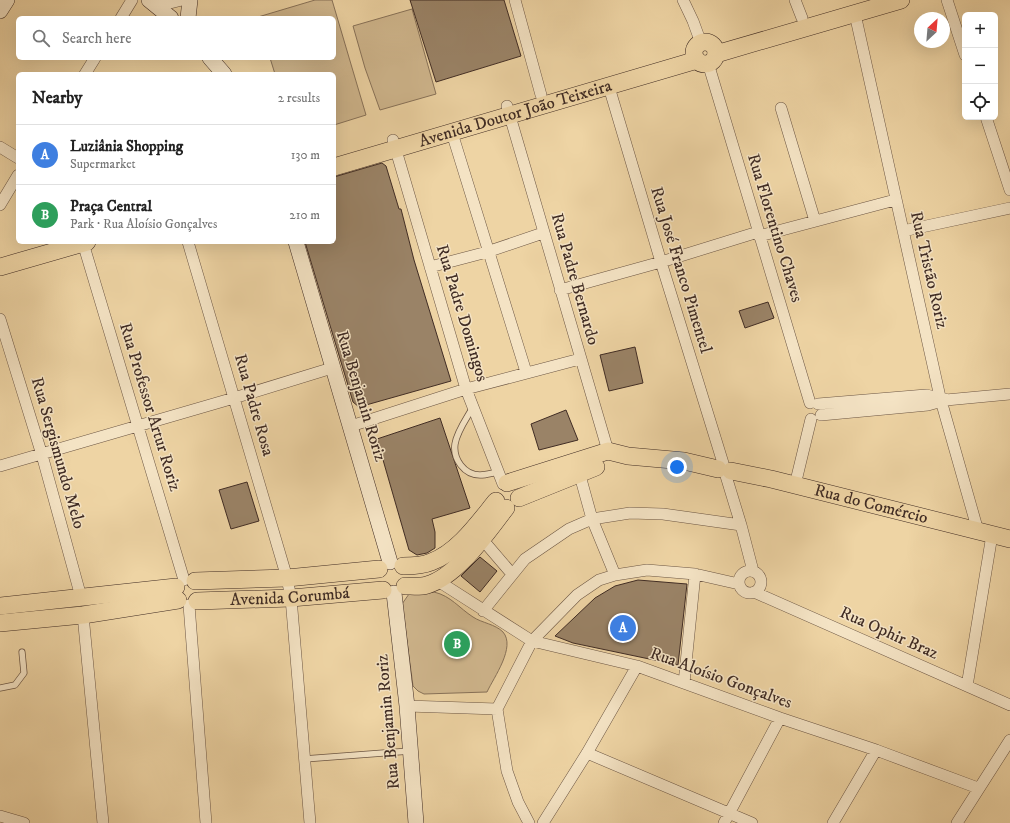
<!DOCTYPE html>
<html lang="en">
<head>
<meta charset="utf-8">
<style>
  body { margin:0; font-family:"IM FELL DW Pica",serif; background:#f6f6f6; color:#222 }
  .controls { position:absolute; right:12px; top:12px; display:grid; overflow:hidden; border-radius:6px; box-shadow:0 4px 16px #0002 }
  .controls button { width:36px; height:36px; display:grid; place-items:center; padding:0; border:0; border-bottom:1px solid #e0e0e0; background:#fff; color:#222; font:20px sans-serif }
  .compass { position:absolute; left:914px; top:12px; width:36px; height:36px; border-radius:50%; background:#fff; box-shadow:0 4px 16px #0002; rotate:26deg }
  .you { position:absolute; left:677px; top:467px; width:14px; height:14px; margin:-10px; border:3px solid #fff; border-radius:50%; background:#1a73e8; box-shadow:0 0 0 6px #1a73e833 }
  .badge { display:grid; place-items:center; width:26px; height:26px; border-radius:50%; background:#8f2418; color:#fff; font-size:13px; font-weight:700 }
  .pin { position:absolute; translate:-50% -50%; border:2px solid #fff; box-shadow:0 1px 4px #0006 }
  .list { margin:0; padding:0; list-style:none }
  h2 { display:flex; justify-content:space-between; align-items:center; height:52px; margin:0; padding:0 16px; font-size:17px }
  h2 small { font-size:13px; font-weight:400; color:#767676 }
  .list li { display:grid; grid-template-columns:26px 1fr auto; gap:12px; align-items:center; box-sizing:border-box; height:60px; padding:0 16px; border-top:1px solid #e0e0e0 }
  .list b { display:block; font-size:15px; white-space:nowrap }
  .list p { margin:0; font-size:13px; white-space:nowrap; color:#767676 }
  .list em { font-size:13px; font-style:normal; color:#767676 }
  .icon { flex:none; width:22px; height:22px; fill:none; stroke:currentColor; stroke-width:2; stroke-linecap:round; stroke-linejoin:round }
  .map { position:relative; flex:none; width:1010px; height:823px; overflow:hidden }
  .search { position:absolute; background:#fff; box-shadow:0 4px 16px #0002; left:16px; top:16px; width:320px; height:44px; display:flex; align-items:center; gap:10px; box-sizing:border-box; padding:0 14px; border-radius:6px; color:#767676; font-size:15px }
  .panel { position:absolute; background:#fff; box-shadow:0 4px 16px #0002; left:16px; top:72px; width:320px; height:172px; border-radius:6px }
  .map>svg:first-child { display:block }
  .green { fill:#d0b78e; stroke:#887259 }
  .building { fill:#9a8367; stroke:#402c24 }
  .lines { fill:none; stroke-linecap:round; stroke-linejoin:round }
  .lane-casing { stroke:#6c5644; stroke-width:7 }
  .street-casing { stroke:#6c5644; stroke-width:12 }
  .secondary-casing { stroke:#402c24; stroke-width:16 }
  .primary-casing { stroke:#402c24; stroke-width:18 }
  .lane { stroke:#f4e3c4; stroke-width:5.5 }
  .street { stroke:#f4e3c4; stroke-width:11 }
  .secondary { stroke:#f4e3c4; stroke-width:15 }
  .primary { stroke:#eed4a4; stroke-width:17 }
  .labels { text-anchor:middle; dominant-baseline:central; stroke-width:3; stroke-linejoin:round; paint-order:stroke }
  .street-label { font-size:17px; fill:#402c24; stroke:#f4e3c4 }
</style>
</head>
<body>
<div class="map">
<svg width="1010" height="823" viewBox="0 0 1010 823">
  <rect width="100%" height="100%" fill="#eed4a4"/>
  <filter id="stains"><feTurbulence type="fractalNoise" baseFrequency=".005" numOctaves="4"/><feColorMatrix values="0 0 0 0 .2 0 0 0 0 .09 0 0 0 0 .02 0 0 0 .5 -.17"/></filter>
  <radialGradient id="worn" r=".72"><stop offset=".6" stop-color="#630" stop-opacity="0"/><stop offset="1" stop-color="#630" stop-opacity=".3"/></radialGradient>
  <path class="green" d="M 315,0 L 332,0 L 366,115 L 334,125 L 334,74 L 275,74 L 270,58 L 334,58 L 334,18 L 258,17 Z
    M 412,9 L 436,94 L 380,110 L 365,68 L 353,26 Z
    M 434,592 C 451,596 459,608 473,617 C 482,623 495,624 503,632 C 516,647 494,677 487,692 L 424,694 L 418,691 L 413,686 L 402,604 L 409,594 Z"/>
  <path class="building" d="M 410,0 L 504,0 L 521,56 L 436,82 Z
    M 382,163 L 386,166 L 399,209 L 401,209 L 414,260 L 451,381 L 359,407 L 353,402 L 305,242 L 334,242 L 334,177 Z
    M 768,302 L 774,318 L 745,328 L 739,311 Z
    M 635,347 L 643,383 L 609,391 L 600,355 Z
    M 566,410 L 578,440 L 539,450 L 531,424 Z
    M 440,418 L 470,508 L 432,519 L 435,532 L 435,548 L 427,553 L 417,555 L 409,550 L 377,439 Z
    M 247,482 L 259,521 L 231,529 L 219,490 Z
    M 480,557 L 497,571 L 480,592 L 461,576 Z
    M 638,580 L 687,584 L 678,665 L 573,643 L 555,636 L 595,598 L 615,586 Z"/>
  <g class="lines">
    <g class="lane-casing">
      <path id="lane" d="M 473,407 C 467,418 457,431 455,444 C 453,459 464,475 480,475 C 486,475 492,473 498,472
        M 0,688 L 15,685 L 24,673 L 22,652
        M 304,759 L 410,751"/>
    </g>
    <g class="street-casing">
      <path id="street" d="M 515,0 L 541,95
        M 683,0 L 693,21 L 701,43
        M 795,0 L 802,18
        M 947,0 L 965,55
        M 158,6 L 182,0
        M 855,14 L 940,397 L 978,531
        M 121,18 L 132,0
        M 708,63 L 810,403
        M 85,74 L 95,58
        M 609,87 L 661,262 L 723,463
        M 507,106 L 608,451
        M 781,108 L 815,221
        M 986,117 L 1010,190
        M 452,133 L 526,372
        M 393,140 L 466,389 L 503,484
        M 0,147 L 18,158
        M 0,205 L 18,175
        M 903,231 L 1010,208
        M 759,236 L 895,200
        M 188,242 L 287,578 L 291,598 L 310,823
        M 83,243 L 184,580
        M 430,267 L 487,252 L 543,233
        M 560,290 L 661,262 L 758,232
        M 0,319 L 42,455 L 81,597
        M 818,404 L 926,395 L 945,399
        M 821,415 L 928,405 L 946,400 L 1010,394
        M 351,426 L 466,389 L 580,359
        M 0,466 L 234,398 L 332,368
        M 579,472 L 592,519 L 615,575
        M 726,476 L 741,525 L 753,571
        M 795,485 L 811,419
        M 482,539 L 512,574
        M739 582a11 11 0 1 1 22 0a11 11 0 1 1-22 0Z
        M 438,581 L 532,641 L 637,666 L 780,718 L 876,750 L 978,788
        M 754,592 L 1010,705
        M 189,605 L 206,823
        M 483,611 L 525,559 L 569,529 L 592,519 L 630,513 L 663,514 L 741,525
        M 83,615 L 103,823
        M 684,683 L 695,574
        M 967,686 L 992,535
        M 407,706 L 497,709
        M 587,753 L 752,823
        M 0,816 L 24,823
        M 529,823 L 518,802 L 507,771 L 497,709 L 532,641 L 577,595 L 599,580 L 615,575 L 647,570 L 695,574 L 739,584
        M 543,823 L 587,753 L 637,666
        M 724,823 L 780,718
        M 833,823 L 876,750
        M 957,823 L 1010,740"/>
    </g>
    <g class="secondary-casing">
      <path id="secondary" d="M 149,0 L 171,18
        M 0,11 L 7,0
        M 188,18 L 190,0
        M 210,58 L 224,74
        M 296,242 L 390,562
        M 394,593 L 407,706 L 416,823"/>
    </g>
    <g class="primary-casing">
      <g id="primary">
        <circle cx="705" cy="53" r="11"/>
        <path d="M 716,54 L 901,0"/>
        <path id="s1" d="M 334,167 L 697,60"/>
        <path d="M 0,267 L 87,242"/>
        <path id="s2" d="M 731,471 L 771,479 L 1010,539"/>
        <path d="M 507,483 L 608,451 L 628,456 L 684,461 L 718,469"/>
        <path d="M 519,498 L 596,467"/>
        <path d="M 403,566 C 412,566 422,566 431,562 C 458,552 478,523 496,501"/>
        <path d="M 195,581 L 287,578 L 379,569"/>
        <path d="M 405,586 C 412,586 420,587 427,585 C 458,576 487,532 506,508"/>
        <path id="s3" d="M 197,601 L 291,598 L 383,590"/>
        <path d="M 0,606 L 176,587"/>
        <path d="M 0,623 L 83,615 L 178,600"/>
      </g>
    </g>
    <use href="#lane" class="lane"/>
    <use href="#street" class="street"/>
    <use href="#secondary" class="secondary"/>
    <use href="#primary" class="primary"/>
  </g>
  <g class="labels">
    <g class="street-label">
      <text stroke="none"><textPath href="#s1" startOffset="189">Avenida Doutor João Teixeira</textPath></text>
      <text transform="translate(775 228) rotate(73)">Rua Florentino Chaves</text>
      <text transform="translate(681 270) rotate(73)">Rua José Franco Pimentel</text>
      <text transform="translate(929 270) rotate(77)">Rua Tristão Roriz</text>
      <text transform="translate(575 279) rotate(74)">Rua Padre Bernardo</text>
      <text transform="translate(462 313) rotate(73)">Rua Padre Domingos</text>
      <text transform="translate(361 396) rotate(73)">Rua Benjamin Roriz</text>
      <text transform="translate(254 405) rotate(74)">Rua Padre Rosa</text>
      <text transform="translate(150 407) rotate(73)">Rua Professor Artur Roriz</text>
      <text transform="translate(58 453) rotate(74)">Rua Sergismundo Melo</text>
      <text stroke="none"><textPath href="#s2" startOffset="144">Rua do Comércio</textPath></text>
      <text stroke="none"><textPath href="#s3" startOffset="93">Avenida Corumbá</textPath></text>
      <text transform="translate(889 633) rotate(24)">Rua Ophir Braz</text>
      <text transform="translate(721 678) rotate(20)">Rua Aloísio Gonçalves</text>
      <text transform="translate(388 722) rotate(-95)">Rua Benjamin Roriz</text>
    </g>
  </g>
  <rect width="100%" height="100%" filter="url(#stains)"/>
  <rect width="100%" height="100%" fill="url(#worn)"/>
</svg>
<div class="controls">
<button>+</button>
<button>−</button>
<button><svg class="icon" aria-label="locate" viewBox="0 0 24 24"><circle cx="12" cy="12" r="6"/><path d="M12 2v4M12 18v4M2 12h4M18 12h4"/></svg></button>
</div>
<svg class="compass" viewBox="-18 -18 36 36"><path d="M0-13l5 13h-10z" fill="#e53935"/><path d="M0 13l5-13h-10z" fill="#767676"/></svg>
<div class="you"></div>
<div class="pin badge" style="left:623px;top:628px;background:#3f7fe0">A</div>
<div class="pin badge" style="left:457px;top:644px;background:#2e9e5b">B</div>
<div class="search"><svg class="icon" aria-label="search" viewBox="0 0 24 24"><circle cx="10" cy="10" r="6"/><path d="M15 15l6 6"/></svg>Search here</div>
<section class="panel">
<h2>Nearby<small>2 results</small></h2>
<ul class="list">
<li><span class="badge" style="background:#3f7fe0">A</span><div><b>Luziânia Shopping</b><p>Supermarket</p></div><em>130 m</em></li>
<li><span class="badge" style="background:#2e9e5b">B</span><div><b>Praça Central</b><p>Park · Rua Aloísio Gonçalves</p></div><em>210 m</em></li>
</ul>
</section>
</div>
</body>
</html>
